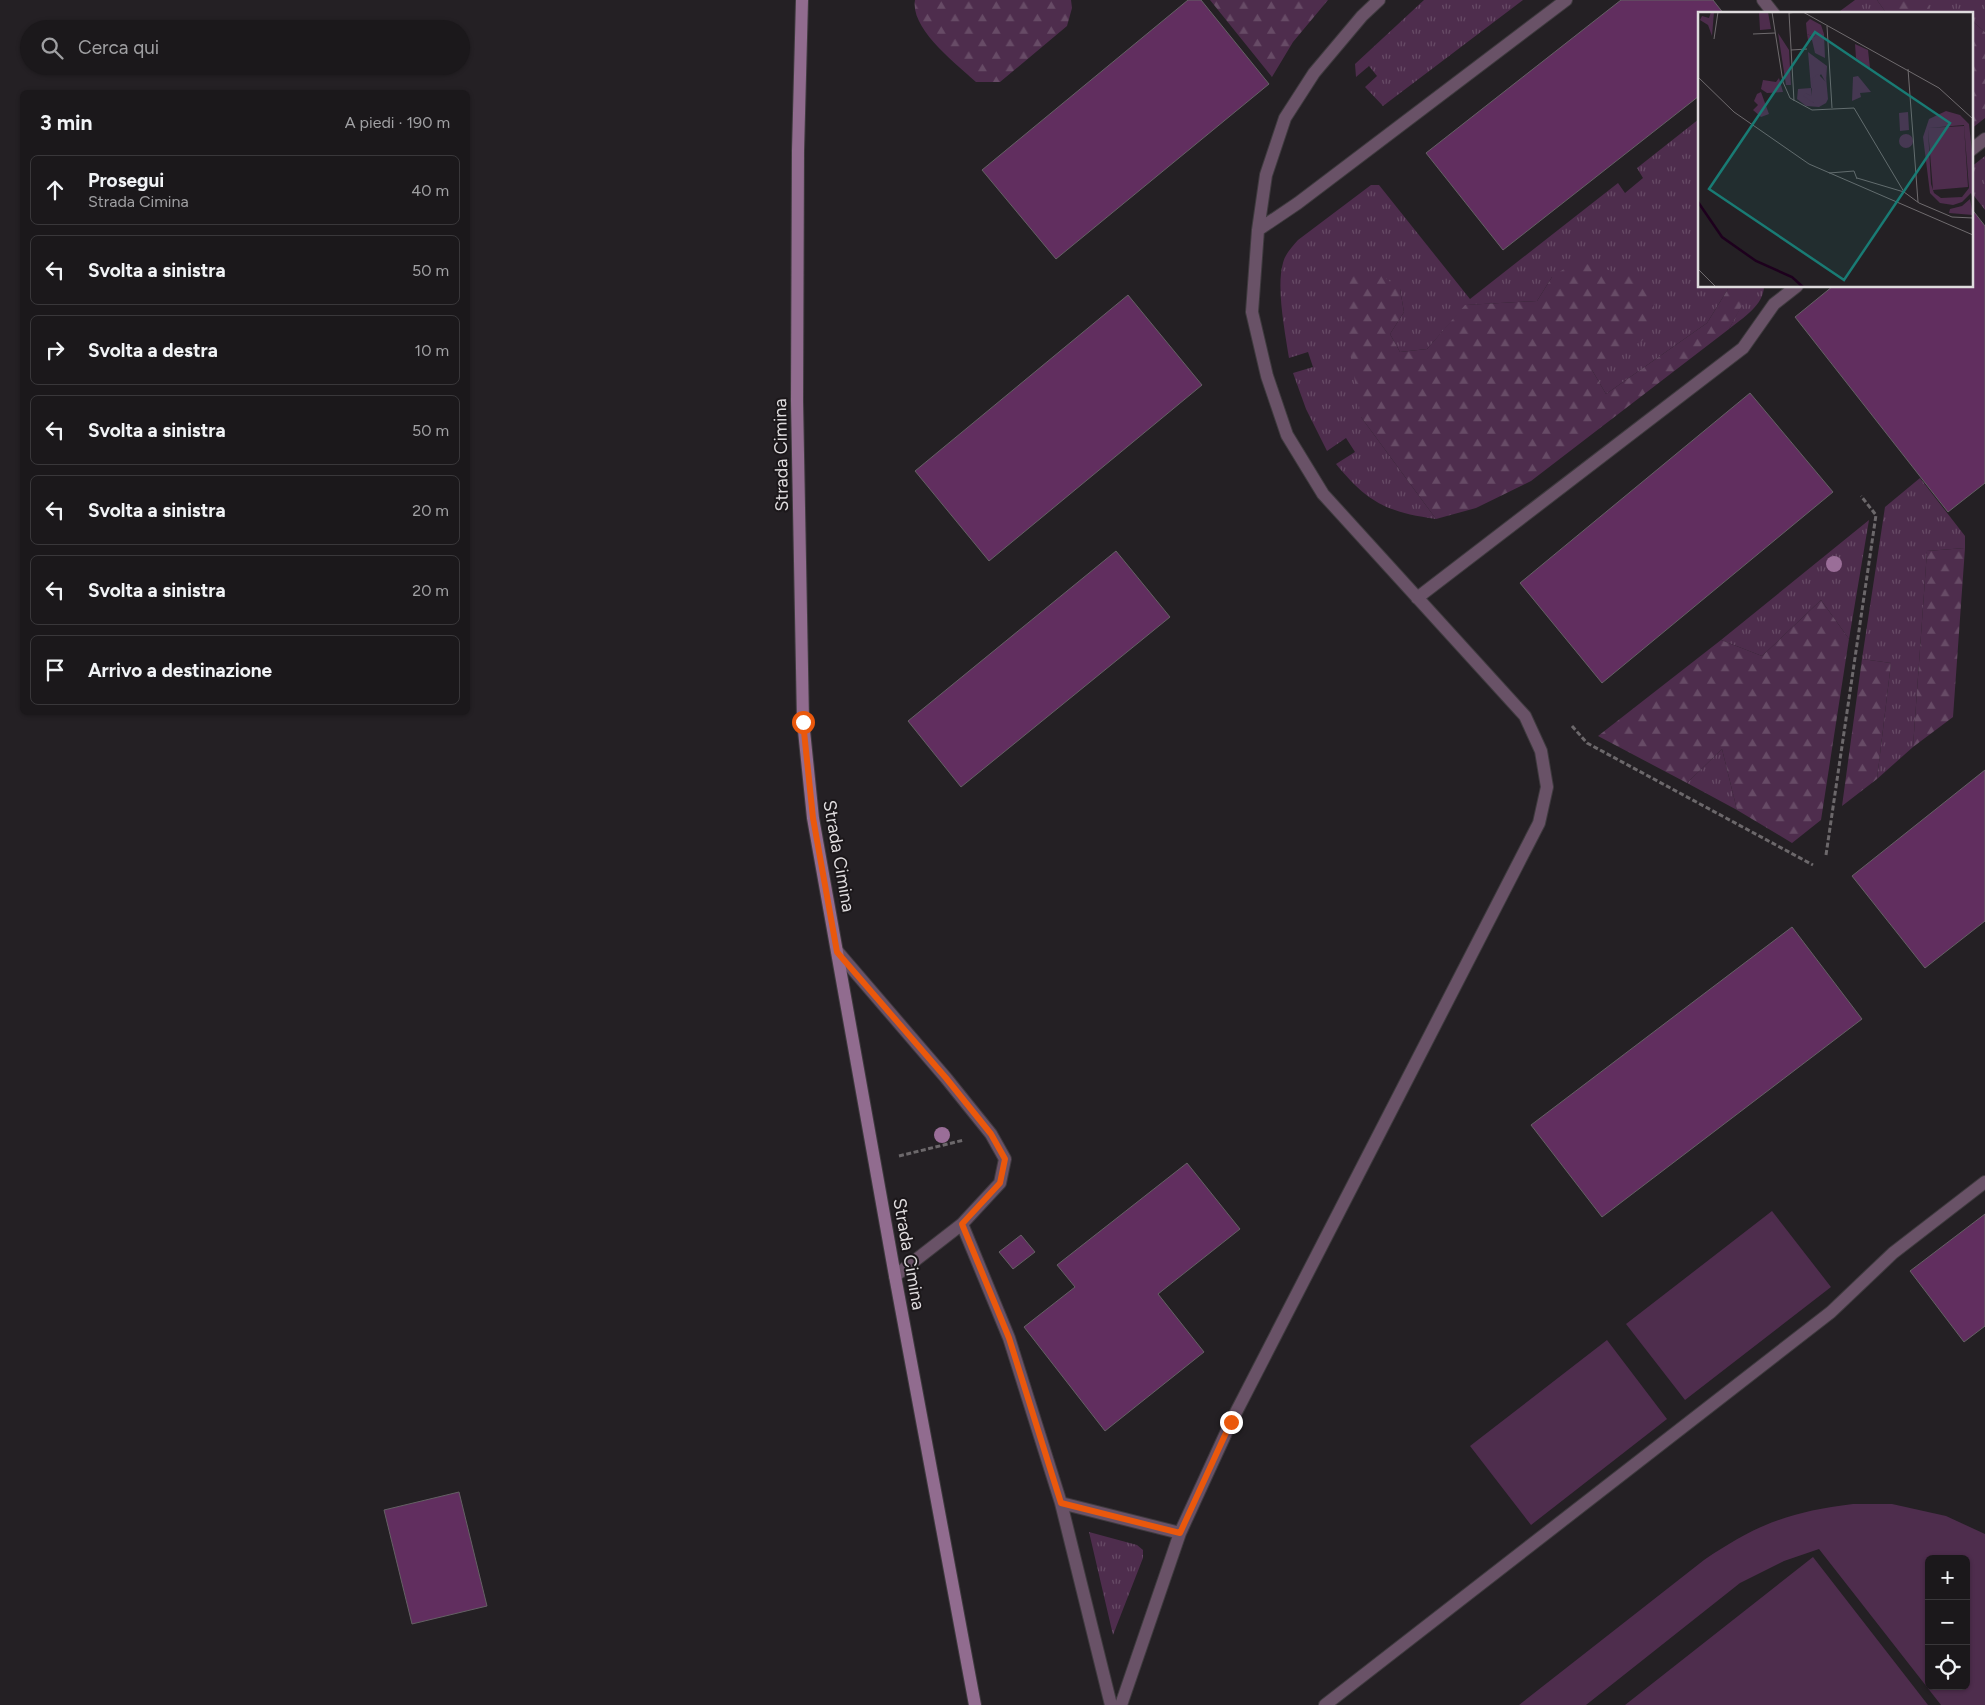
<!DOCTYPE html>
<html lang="it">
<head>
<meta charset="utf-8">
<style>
  body { margin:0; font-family:Figtree,sans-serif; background:#242124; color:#f1f3f6 }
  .controls { position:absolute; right:15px; bottom:15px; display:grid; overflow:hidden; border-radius:8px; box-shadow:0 1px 4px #0004 }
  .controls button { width:45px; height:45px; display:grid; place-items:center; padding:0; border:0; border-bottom:1px solid #39373a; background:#1b181b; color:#f1f3f6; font:25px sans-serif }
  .stop { position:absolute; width:15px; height:15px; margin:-11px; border:4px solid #ea580c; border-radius:50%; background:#fff }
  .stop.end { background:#ea580c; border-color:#fff; box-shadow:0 1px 5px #0008 }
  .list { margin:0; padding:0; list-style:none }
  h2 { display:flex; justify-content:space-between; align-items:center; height:65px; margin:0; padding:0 20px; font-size:21px }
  h2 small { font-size:16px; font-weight:400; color:#a0a0a3 }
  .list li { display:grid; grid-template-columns:32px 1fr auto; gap:15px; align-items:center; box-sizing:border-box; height:70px; margin:0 10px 10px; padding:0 10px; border:1px solid #39373a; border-radius:8px }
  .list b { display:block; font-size:19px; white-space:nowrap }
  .list p { margin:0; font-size:16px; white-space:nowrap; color:#a0a0a3 }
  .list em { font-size:16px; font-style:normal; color:#a0a0a3 }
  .icon { flex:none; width:28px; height:28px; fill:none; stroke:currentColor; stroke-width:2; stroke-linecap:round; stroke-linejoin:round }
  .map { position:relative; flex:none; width:1985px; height:1705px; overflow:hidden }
  .search { position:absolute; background:#1b181b; box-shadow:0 1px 4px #0004; left:20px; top:20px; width:450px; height:55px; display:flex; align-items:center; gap:12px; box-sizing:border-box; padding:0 18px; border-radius:28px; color:#a0a0a3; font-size:19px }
  .panel { position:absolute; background:#1b181b; box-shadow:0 1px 4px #0004; left:20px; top:90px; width:450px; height:625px; border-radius:8px }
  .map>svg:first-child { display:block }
  .grass { fill:url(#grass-tufts) }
  .forest { fill:url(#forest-firs) }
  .green { fill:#4e2d4d; fill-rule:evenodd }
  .building { fill:#612e5f; stroke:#656165 }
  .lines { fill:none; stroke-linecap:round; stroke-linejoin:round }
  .lane-casing { stroke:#3e3a3e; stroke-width:14 }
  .secondary-casing { stroke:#3e3a3e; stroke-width:14 }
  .path { stroke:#6c686b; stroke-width:3; stroke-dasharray:5 2.5; stroke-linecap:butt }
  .lane { stroke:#695267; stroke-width:12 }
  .secondary { stroke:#916c8f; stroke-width:12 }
  .tree { fill:#9a6e98 }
  .route { stroke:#ea580c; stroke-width:6 }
  .labels { text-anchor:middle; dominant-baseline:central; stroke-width:4; stroke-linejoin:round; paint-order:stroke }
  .street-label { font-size:18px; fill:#dfdcde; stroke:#1b171a }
  .inset-river { fill:none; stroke:#1d001d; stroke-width:2.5 }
  .inset-road { fill:none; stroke:#6f6b6e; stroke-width:1 }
  .view { fill:#197b74; fill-opacity:0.15; stroke:#197b74; stroke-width:2.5 }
  .inset-edge { fill:none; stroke:#dfdcde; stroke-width:2.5 }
</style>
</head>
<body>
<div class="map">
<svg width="1985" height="1705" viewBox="0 0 1985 1705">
  <defs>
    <pattern id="grass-tufts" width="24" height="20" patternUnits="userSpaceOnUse" patternTransform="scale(1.25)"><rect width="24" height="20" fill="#4e2d4d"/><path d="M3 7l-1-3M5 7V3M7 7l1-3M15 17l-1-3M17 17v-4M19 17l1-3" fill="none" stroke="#674b66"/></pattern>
    <pattern id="forest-firs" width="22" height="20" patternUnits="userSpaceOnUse" patternTransform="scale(1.25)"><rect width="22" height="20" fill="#4e2d4d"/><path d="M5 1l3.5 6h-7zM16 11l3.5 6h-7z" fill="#674b66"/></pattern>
  </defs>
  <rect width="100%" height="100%" fill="#242024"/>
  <path class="grass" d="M 1424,0 L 1523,0 L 1383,106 L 1365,87 L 1377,76 L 1369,66 L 1356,77 L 1355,64 Z
    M 1855,0 L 1877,0 L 1887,14 L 1836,14 Z
    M 1929,0 L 1985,0 L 1985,32 L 1971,20 L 1971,14 L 1929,14 Z
    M 1699,119 L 1699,286 L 1764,286 C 1764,305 1743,318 1729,329 L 1750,289 L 1728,289 L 1707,323 L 1606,394 L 1592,370 L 1552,277 L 1537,301 L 1466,305 L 1427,349 L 1400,352 L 1390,334 L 1404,312 L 1400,289 L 1361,417 L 1436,519 C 1387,512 1368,503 1336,464 L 1355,452 L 1346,438 L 1327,451 L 1306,409 L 1293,373 L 1313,367 L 1308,352 L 1289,358 C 1285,332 1276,287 1283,263 C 1285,254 1292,247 1298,240 L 1371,185 L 1379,185 L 1470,299 L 1618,183 L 1625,193 L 1643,178 L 1637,168 Z
    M 1985,156 L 1985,210 L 1971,192 L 1971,167 Z
    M 1920,478 L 1965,536 L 1965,548 L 1927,551 L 1913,747 L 1877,779 L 1891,663 L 1862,659 L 1885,507 Z
    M 1869,520 L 1849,639 L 1821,600 L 1762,656 L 1721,640 Z
    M 1722,749 L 1737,810 L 1687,783 Z
    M 1089,1532 L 1137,1545 L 1143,1550 L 1143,1558 L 1113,1635 Z"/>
  <path class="forest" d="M 915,0 L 1071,0 L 1072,8 L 1067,26 L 1000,82 L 976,82 C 957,64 910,29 915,0 Z
    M 1210,0 L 1328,0 L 1293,42 L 1272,77 Z
    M 1877,0 L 1929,0 L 1929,14 L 1887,14 Z
    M 1971,20 L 1985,32 L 1985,118 L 1971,129 Z
    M 1576,261 L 1641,279 L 1656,298 L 1645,339 L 1592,370 L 1606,394 L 1707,323 L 1728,289 L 1751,289 L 1729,329 L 1531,481 L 1476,508 L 1436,519 L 1361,417 L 1342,306 L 1352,276 L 1376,271 L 1400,289 L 1404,312 L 1390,334 L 1400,352 L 1427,349 L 1465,305 L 1537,301 L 1552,277 Z
    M 1965,548 L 1953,717 L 1913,747 L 1927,551 Z
    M 1821,600 L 1849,639 L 1821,820 L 1792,843 L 1737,810 L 1722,749 L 1687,783 L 1598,736 L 1721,640 L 1762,656 Z
    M 1862,659 L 1891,663 L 1877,779 L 1842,806 Z"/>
  <path class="green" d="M 1772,1211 L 1831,1287 L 1685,1400 L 1626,1324 Z
    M 1607,1340 L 1667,1419 L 1531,1525 L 1470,1446 Z
    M 1853,1504 L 1892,1504 L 1946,1516 L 1985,1534 L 1985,1705 L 1941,1705 L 1819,1549 L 1784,1561 L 1740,1583 L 1586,1705 L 1519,1705 L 1704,1560 C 1757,1524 1789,1512 1853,1504 ZM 1929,1559 L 1966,1559 L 1966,1686 L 1929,1686 Z
    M 1813,1557 L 1928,1705 L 1625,1705 Z"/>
  <path class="building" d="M 1188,0 L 1201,0 L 1269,84 L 1056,259 L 982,170 Z
    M 1621,0 L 1713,0 L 1724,14 L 1699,14 L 1699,96 L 1503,250 L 1426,153 Z
    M 1971,208 L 1985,226 L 1985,483 L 1948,512 L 1795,317 L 1833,286 L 1971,286 Z
    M 1128,295 L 1202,385 L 989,561 L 915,471 Z
    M 1750,393 L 1833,492 L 1602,683 L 1520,583 Z
    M 1116,551 L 1170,617 L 961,787 L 908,721 Z
    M 1985,770 L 1985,921 L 1925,968 L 1852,876 Z
    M 1792,927 L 1862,1019 L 1602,1217 L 1531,1125 Z
    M 1187,1163 L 1240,1229 L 1158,1294 L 1204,1352 L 1105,1431 L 1024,1327 L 1075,1287 L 1057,1265 Z
    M 1985,1214 L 1985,1326 L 1964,1342 L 1910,1271 Z
    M 1021,1235 L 1035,1252 L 1013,1269 L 999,1252 Z
    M 459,1492 L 487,1606 L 412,1624 L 384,1510 Z"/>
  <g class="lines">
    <g class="lane-casing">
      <path id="lane" d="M 1763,0 L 1774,14
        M 1971,150 L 1985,139
        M 1258,230 L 1298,203 L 1566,0
        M 1417,598 L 1743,348 L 1774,304 L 1797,286
        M 837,951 L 946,1078 L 991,1134 L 1005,1159 L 1000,1183 L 962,1224 L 895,1276
        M 962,1224 L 1009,1338 L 1061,1503 L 1111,1705
        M 1061,1503 L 1180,1533
        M 1121,1705 L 1180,1533 L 1231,1422 L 1539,823 L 1547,787 L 1541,751 L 1525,716 L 1323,494 L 1287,435 L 1267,376 L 1252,312 L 1258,230 L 1266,175 L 1285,118 L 1314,73 L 1362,16 L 1379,0
        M 1325,1705 L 1831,1312 L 1893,1253 L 1985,1182"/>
    </g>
    <g class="secondary-casing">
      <path id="secondary" d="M 802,0 L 798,151 L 797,401 L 803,721 L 813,818 L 895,1276 L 975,1705"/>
    </g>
    <path class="path" d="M 1572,726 L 1587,743 L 1813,865
      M 1826,855 L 1876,515 L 1861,496
      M 899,1156 L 964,1140"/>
    <use href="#lane" class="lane"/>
    <use href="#secondary" class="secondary"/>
  </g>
  <g class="tree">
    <circle cx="1834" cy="564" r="8"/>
    <circle cx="942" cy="1135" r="8"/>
  </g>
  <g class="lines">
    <path class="route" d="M 803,722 L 813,818 L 837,952 L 946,1078 L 991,1134 L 1005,1159 L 1000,1183 L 962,1224 L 1009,1338 L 1061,1503 L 1180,1533 L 1231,1422"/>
  </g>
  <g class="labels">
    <g class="street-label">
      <text transform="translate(781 455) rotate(-91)">Strada Cimina</text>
      <text transform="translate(839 856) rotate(80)">Strada Cimina</text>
      <text transform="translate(909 1254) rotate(80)">Strada Cimina</text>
    </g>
  </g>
  <g transform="translate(1698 12)">
    <rect width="275" height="275" fill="#242024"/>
    <path d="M 112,7 L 123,13 L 126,22 L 122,21 L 116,25 L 109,22 L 108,11 ZM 80,21 L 91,38 L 93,73 L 88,73 ZM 157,32 L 170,38 L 172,56 L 158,46 ZM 110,40 L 129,54 L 128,71 L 123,62 L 113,77 L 113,85 L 108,81 L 116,91 L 128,91 L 121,95 L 108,94 L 99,87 L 100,77 L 113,76 Z" fill="#4e2d4d"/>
    <path d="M 13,0 L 16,0 L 14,24 L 10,13 L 2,8 L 4,4 L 11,6 ZM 61,0 L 70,0 L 73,17 L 62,18 ZM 122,20 L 126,22 L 127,46 L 117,41 L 114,28 L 110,28 L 109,22 L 116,25 ZM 127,54 L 130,87 L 128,91 L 116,91 L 105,84 L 108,81 L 113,84 L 115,66 L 120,62 L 128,70 ZM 160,64 L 173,80 L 162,81 L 163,85 L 154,89 L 155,65 ZM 81,66 L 85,80 L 69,81 L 63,77 L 65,68 L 78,70 ZM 63,80 L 71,102 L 63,105 L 55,98 L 60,93 L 56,89 L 59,82 ZM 272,187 L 275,203 L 251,201 L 252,197 L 264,194 Z" fill="#4e2d4d"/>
    <path d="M 248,99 L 262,103 L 271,112 L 275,148 L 275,188 L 273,181 L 264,190 L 255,193 L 242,191 L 232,181 L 225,125 L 231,107 ZM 266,113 L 271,176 L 264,185 L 243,186 L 236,181 L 233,172 L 230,117 L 235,178 L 270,175 L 266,114 L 230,116 ZM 210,100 L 211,118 L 202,119 L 201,101 ZM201 129a7 7 0 1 1 14 0a7 7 0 1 1-14 0Z" fill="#4e2d4d" fill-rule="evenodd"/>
    <path class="inset-river" d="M 0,190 L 24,225 L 58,249 L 94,265 L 105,275"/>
    <path class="inset-road" d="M 74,0 L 85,70 L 92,86 L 114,98 L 156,96 L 206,180 L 221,191 L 254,205 L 275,206M 105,0 L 241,76 L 275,107M 129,14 L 134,96M 55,22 L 77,21M 16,27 L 20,0M 93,38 L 109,37M 210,57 L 220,190M 0,65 L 36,100 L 111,152 L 275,223M 96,89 L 91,1 L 99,0M 131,161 L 156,159 L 159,167M 159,166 L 206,180M 0,257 L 18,275"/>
    <path class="view" d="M 117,20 L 252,111 L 146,268 L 11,177 Z"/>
    <rect width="275" height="275" class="inset-edge"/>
  </g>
</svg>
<div class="controls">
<button>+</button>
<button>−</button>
<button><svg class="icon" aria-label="locate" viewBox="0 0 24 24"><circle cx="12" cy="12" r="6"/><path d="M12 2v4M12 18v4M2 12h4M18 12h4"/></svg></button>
</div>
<div class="stop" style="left:803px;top:722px"></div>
<div class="stop end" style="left:1231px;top:1422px"></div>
<div class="search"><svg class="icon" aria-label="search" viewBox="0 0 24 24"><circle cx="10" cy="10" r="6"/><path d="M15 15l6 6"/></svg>Cerca qui</div>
<section class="panel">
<h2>3 min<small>A piedi · 190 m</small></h2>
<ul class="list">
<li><svg class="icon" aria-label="ahead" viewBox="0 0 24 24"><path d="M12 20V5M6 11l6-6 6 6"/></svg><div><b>Prosegui</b><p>Strada Cimina</p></div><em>40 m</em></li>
<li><svg class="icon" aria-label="left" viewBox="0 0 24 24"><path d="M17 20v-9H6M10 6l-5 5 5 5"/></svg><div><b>Svolta a sinistra</b></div><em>50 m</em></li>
<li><svg class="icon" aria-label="right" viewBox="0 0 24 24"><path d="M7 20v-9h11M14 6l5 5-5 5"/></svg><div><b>Svolta a destra</b></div><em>10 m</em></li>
<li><svg class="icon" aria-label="left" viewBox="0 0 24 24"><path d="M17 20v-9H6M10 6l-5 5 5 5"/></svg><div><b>Svolta a sinistra</b></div><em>50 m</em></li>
<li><svg class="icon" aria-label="left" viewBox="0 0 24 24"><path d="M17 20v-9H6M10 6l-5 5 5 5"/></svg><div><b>Svolta a sinistra</b></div><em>20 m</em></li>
<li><svg class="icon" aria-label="left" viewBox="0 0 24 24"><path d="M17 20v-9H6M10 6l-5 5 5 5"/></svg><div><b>Svolta a sinistra</b></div><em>20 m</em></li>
<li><svg class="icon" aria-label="arrive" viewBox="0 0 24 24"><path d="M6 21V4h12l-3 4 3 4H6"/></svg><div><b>Arrivo a destinazione</b></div></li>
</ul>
</section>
</div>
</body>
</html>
